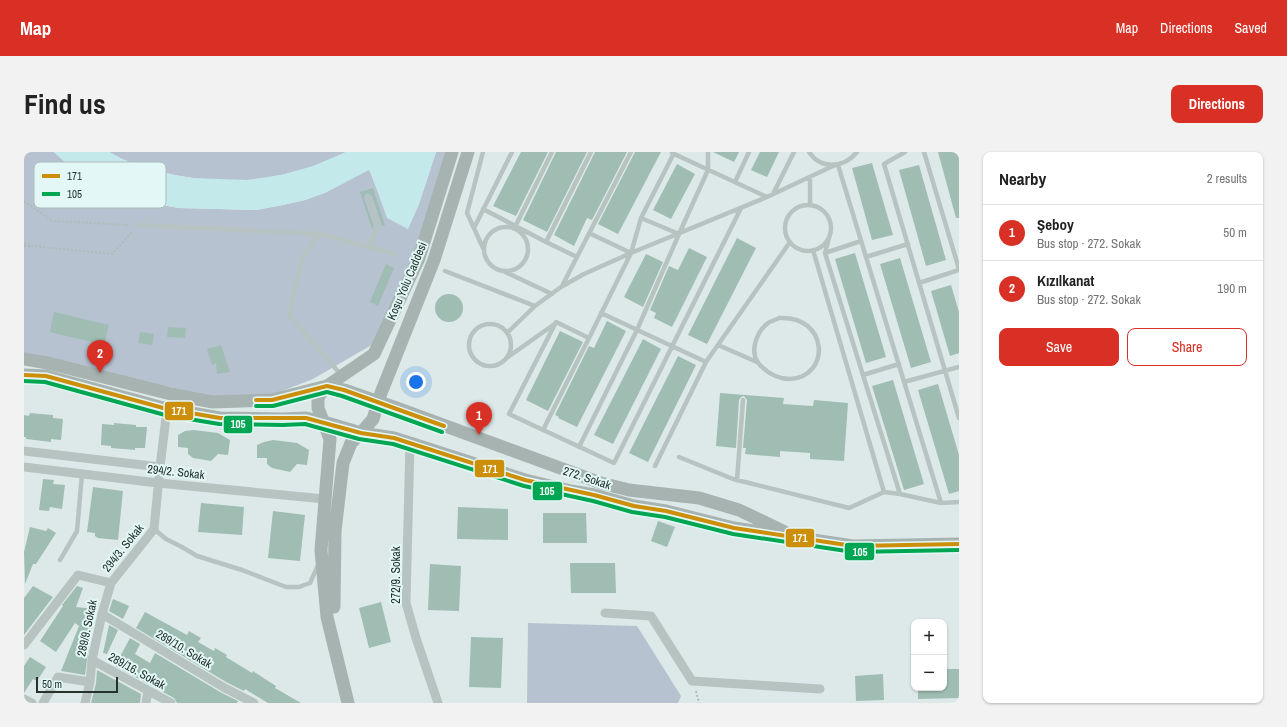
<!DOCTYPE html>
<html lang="en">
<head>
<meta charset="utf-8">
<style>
  body { margin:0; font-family:"Archivo Narrow",sans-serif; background:#f2f2f2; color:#222 }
  .controls { position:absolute; right:12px; bottom:12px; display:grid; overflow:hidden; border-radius:8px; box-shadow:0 1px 3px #0004 }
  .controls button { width:36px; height:36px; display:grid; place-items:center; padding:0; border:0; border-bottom:1px solid #e0e0e0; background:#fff; color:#222; font:20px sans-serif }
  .scale { position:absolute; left:12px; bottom:10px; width:82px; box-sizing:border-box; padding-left:4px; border:2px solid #25322e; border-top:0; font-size:11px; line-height:14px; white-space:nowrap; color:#25322e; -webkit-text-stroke:3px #e3f8f6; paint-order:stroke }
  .you { position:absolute; left:392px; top:230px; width:14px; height:14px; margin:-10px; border:3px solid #fff; border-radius:50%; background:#1a73e8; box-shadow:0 0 0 6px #1a73e833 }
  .badge { display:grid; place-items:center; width:26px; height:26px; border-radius:50%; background:#d93025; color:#fff; font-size:13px; font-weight:700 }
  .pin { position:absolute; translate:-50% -33px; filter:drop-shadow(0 1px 2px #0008) }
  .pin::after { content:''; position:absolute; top:21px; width:14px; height:12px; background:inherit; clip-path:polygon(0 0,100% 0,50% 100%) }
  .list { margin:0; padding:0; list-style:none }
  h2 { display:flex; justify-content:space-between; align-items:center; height:52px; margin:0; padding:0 16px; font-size:17px }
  h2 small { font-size:13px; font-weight:400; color:#767676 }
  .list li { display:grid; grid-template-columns:26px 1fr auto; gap:12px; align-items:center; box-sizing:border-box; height:56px; padding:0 16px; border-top:1px solid #e0e0e0 }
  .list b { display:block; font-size:15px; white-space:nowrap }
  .list p { margin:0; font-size:13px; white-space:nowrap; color:#767676 }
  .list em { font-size:13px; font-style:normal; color:#767676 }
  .actions { display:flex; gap:8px; padding:12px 16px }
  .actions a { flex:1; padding:9px 0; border:1px solid #d93025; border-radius:8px; text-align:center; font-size:14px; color:#d93025 }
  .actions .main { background:#d93025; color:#fff }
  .map { position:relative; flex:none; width:935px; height:551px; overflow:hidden; border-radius:8px }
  header { display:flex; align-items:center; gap:24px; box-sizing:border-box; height:56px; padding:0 20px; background:#d93025; color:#fff }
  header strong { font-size:19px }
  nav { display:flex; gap:22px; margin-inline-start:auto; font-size:14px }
  .intro { display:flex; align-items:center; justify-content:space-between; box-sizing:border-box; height:96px; padding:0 24px }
  h1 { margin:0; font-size:28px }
  .button { padding:10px 18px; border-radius:8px; background:#d93025; color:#fff; font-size:14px; font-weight:700 }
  main { display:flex; gap:24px; padding:0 24px }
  aside { flex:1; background:#fff; border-radius:8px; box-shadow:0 1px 3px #0004 }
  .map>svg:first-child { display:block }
  .green { fill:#b7c2d1 }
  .sand { fill:#c3e9ea }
  .building { fill:#9fbdb3 }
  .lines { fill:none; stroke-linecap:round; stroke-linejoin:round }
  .path { stroke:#afbbb9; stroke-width:2; stroke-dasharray:2 2; stroke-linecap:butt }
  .lane { stroke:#b6c3c1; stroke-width:4.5 }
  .street { stroke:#b6c3c1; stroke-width:9 }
  .secondary { stroke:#a7b3b1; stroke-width:13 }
  .bus-1-casing { stroke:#e3f8f6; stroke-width:7 }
  .bus-2-casing { stroke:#e3f8f6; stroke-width:7 }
  .bus-1 { stroke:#cd8f09; stroke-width:4 }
  .bus-2 { stroke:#00a651; stroke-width:4 }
  .labels { text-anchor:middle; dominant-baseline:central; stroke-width:4; stroke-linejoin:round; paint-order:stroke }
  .street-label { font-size:12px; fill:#25322e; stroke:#e3f8f6 }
  .key { fill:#e3f8f6; stroke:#aabdba; stroke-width:1 }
  .key-label { font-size:11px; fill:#25322e }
  .line-badge { stroke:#e3f8f6; stroke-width:1.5 }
  .badge-label { font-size:11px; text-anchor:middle; font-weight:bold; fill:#fff }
</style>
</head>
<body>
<header>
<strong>Map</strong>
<nav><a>Map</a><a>Directions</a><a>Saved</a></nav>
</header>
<div class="intro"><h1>Find us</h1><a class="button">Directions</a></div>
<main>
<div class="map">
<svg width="935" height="551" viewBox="0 0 935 551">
  <rect width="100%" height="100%" fill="#dde9e8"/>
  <path class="green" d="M 0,0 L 30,0 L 52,20 L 104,47 L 155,56 L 232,58 L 259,53 L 281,48 L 300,41 L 345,17 L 352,35 L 384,76 L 395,52 L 412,0 L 426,0 L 389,105 L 351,191 L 289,227 L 250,242 L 192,244 L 108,228 L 10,202 L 0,201 Z
    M 85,0 L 322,0 C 297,15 252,26 223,28 C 183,31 119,21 85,0 Z
    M 504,471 L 613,474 L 657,544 L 654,551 L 503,551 Z"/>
  <path class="sand" d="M 30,0 L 85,0 L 102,9 L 122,16 L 145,22 L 168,26 L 223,28 L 257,23 L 289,14 L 322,0 L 412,0 L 395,52 L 384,77 L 363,66 L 348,24 L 345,18 L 301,41 L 281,48 L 259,53 L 232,58 L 155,56 L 104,47 L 75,35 L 52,20 Z"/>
  <path class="building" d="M 497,0 L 524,0 L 492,64 L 469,54 Z
    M 532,0 L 563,0 L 523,80 L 499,68 Z
    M 571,0 L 603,0 L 568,68 L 563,66 L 550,94 L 530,83 Z
    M 611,0 L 637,0 L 594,82 L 574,72 Z
    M 689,0 L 715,0 L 710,10 Z
    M 736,0 L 755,0 L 743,25 L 727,18 Z
    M 914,0 L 935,0 L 935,66 L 932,66 Z
    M 848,11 L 869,83 L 848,88 L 828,16 Z
    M 653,12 L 671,22 L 647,67 L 629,58 Z
    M 895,13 L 922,108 L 902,114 L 875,18 Z
    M 349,36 L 361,73 L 358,74 L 348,44 L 343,41 L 341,43 L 340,46 L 350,74 L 348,77 L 336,40 Z
    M 713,86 L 732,96 L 683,192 L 664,183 Z
    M 665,96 L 683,105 L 648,175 L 630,166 L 632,161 L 626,158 L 645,114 L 654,118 Z
    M 831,101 L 862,205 L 842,211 L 811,107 Z
    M 622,102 L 639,110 L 619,155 L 600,145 Z
    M 876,106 L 907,210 L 887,216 L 856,112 Z
    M 362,112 L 370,116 L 354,154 L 346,150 Z
    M 927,133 L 935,160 L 935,201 L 926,204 L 907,139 Z
    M411 156a14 14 0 1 1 28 0a14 14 0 1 1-28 0Z
    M 30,160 L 85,173 L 80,193 L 26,180 Z
    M 583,169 L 602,179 L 553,275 L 534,266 L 535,265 L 531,263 L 565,194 L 570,196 Z
    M 144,175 L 162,176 L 161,186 L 143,185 Z
    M 536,179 L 559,190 L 524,259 L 502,248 Z
    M 116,180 L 130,182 L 128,193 L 114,191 Z
    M 619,187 L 637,197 L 589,292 L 570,283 Z
    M 197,193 L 206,220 L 193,222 L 192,211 L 188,213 L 183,197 Z
    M 654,204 L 672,213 L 624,310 L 605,301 Z
    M 869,228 L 900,332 L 880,338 L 848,234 Z
    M 914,232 L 935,303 L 935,339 L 925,342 L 894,238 Z
    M 696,241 L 760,246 L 759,252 L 789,254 L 790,248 L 824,251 L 820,309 L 786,307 L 786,301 L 756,299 L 756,305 L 721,302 L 722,296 L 719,296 L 723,248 L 720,244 L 717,245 L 715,248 L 712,296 L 692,294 Z
    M 6,261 L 29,263 L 29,266 L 39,267 L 37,288 L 27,287 L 27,290 L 2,287 L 2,285 L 0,285 L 0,263 L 5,264 Z
    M 90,271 L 112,273 L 112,275 L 123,275 L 121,296 L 111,296 L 111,298 L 87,296 L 87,294 L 77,293 L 78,272 L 90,273 Z
    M 170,278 L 194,281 L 206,288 L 204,303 L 194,302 L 187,309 L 169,306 L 164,302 L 164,296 L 154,295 L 154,283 L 161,279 Z
    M 249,288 L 273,291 L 285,298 L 283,313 L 273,312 L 266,320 L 248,316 L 243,312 L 243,306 L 233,306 L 233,293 L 240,290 Z
    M 19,327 L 30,328 L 29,332 L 41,333 L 38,357 L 26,355 L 25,359 L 15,358 Z
    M 69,335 L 99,339 L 94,388 L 74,386 L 71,384 L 71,381 L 63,380 Z
    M 177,351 L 220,355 L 218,383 L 174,380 Z
    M 434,355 L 484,357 L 484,388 L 433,387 Z
    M 249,359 L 281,363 L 276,409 L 244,406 Z
    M 519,361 L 562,361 L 563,391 L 519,391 Z
    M 634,369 L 651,375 L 643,395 L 627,389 Z
    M 6,375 L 22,379 L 24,376 L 32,381 L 12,412 L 9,412 L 1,432 L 0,400 Z
    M 546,411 L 591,411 L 592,441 L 547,441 Z
    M 406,412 L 437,414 L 435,459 L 404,458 Z
    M 9,434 L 29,445 L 0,483 L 0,446 Z
    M 53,434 L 59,436 L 52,455 L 70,457 L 61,523 L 37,519 L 55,474 L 51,471 L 32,500 L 16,489 L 39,454 L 38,453 Z
    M 89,447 L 105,454 L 99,467 L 85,459 Z
    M 357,450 L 367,490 L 345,496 L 335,456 Z
    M 121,460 L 163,483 L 165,479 L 177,486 L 174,490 L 190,499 L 191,496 L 203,503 L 202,505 L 228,521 L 229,519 L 241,527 L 252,534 L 251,536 L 277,551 L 244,551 L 221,537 L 220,539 L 202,530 L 112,476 Z
    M 85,473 L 94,478 L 83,502 L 79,501 Z
    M 447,485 L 479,486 L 477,536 L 445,535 Z
    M 106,486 L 116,492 L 111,502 L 126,511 L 131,501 L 196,540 L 214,549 L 213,551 L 153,551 L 150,546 L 91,514 Z
    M 6,505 L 22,515 L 13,529 L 9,527 L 0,541 L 0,514 Z
    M 920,517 L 935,517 L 935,546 L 894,547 L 894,536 L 920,536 Z
    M 73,518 L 117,542 L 116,551 L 67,551 L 72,531 Z
    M 859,522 L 860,548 L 832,549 L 831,524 Z"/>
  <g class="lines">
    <path class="path" d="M 0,49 L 28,69 L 106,73
      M 0,91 L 8,94 L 88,102 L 109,79
      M 0,94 L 6,94
      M 672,539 L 675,551"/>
    <path class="lane" d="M 785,0 C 797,18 820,16 833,0
      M 881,0 L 860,12 L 935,266
      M 900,0 L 935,117
      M 648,1 L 743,45
      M 650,1 L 617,66 L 607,101 L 565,186 L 532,170 L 485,262 L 590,311 L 717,56
      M 814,13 L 917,351
      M 711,30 L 725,0
      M 749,42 L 770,0
      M 344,45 L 354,74 L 345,95 L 372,102
      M 786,53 L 786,25
      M761 76a23 23 0 1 1 46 0a23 23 0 1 1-46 0Z
      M 459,57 L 522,90 L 567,0
      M 617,66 L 655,82 L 684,18 L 684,0
      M 113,73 L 296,82 L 345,95
      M 491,75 L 528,0
      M460 97a22 22 0 1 1 44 0a22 22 0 1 1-44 0Z
      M 450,76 L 488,0
      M 565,81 L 607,101
      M 296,82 L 278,106 L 270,138 L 266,164 L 318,224
      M 806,82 L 801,101 L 876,342 L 917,351 L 935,350
      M 522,90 L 553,105 L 607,0
      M 459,96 L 443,61 L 459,0
      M 789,98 L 860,340
      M 801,101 L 837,89
      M 842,105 L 884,92
      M 421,119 L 511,154 L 537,135 L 560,122 L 607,101 L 743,45 L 811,13
      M 479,119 L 528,142
      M 895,131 L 935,118
      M 538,134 L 553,105
      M 577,161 L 682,210
      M 755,166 C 804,163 808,224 766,227 C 754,227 745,222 737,214 C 724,202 732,180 744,171 C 747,169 752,168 755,166 Z
      M445 193a21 21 0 1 1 42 0a21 21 0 1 1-42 0Z
      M 483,181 L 511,154
      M 694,193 L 733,210
      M 484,205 L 532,171
      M 839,223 L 875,212
      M 880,230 L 935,215
      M 519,278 L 565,186
      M 555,295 L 613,178 L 655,82
      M 655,305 L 709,327 L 825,356 L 860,340 L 876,342
      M 631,314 L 682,210 L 766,90
      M 713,328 L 719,248
      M 130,377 L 142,387 L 158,395 L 173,404 L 218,418 L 262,435 L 275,435 L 286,431 L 295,411
      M 36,408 L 53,379 L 58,322"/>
    <path class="street" d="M 386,290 L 382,451 L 392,486 L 414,551
      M 0,299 L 136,315
      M 0,315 L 134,331 L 301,347
      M 581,461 L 627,464 L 668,529 L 796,537
      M 78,462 L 199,535 L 230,551
      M 0,493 L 54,423 L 87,431
      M 68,508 L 147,551
      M 0,547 L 8,551
      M 19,551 L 34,525 L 66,530
      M 61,551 L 66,530 L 68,508 L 78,462 L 87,431 L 130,377 L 136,315 L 143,257
      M 122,551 L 124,539"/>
    <path class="secondary" d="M 0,207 L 24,211 L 147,242 L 189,250 L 248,248 L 303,234 L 320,238 L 378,258 L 577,331 L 605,338 L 675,346 L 715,358 L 761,380
      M 0,223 L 22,224 L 143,257 L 196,266 L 259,267 L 282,266 L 300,270 L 337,281 L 370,286 L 501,328 L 547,339 L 570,343 L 610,354 L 642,359 L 710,376 L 829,394 L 935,392
      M 310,455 L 311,379 L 319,311 L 327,291 L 337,281 L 349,267 L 357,241 L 410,108 L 444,0
      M 324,551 L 303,465 L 297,398 L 306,287 L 294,256 L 294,245 L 303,234 L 350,202 L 395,106 L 428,0"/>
    <g class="bus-1-casing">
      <path id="bus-1" d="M 0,223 L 22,224 L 143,257 L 196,266 L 282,266 L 337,281 L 370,286 L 501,328 L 570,343 L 610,354 L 642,359 L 710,376 L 829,394 L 935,392
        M 232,248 L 248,248 L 303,234 L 320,238 L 420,274"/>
    </g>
    <g class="bus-2-casing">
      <path id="bus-2" d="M 0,229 L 21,230 L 141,263 L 195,272 L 259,273 L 281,272 L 335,287 L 369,292 L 500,334 L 569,349 L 608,360 L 641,365 L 709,382 L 829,400 L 935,398
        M 232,254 L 249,254 L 303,240 L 318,244 L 418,280"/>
    </g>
    <use href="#bus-1" class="bus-1"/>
    <use href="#bus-2" class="bus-2"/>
  </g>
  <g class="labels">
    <g class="street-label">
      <text transform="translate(383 129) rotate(-67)">Koşu Yolu Caddesi</text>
      <text transform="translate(152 320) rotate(6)">294/2. Sokak</text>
      <text transform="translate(563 326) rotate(18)">272. Sokak</text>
      <text transform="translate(99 396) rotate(-51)">294/3. Sokak</text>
      <text transform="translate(372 423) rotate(-90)">272/9. Sokak</text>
      <text transform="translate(63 476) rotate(-78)">289/9. Sokak</text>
      <text transform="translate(160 497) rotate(31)">289/10. Sokak</text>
      <text transform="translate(113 519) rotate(29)">289/16. Sokak</text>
    </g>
  </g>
  <rect x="10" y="10" width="132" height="46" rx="6" class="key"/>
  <rect x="18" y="22" width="18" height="4" fill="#cd8f09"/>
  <rect x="18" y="40" width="18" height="4" fill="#00a651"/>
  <g class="key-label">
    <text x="43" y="28">171</text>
    <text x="43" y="46">105</text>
  </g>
  <g class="line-badge">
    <rect x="140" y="249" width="30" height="20" rx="4" fill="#cd8f09"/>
    <rect x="199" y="263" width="30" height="19" rx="4" fill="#00a651"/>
    <rect x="450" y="307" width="31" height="19" rx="4" fill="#cd8f09"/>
    <rect x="508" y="329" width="31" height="20" rx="4" fill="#00a651"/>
    <rect x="761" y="376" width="30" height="20" rx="4" fill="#cd8f09"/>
    <rect x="820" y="390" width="31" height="19" rx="4" fill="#00a651"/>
  </g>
  <g class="badge-label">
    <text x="155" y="263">171</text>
    <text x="214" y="276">105</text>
    <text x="466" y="321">171</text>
    <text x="523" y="343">105</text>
    <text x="776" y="390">171</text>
    <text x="836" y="404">105</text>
  </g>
</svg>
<div class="controls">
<button>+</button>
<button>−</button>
</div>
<div class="scale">50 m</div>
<div class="you"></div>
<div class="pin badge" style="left:455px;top:283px">1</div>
<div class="pin badge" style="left:76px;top:221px">2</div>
</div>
<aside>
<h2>Nearby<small>2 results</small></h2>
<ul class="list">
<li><span class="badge">1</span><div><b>Şeboy</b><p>Bus stop · 272. Sokak</p></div><em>50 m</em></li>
<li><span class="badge">2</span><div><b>Kızılkanat</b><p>Bus stop · 272. Sokak</p></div><em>190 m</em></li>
</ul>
<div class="actions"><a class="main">Save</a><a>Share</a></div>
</aside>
</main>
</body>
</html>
